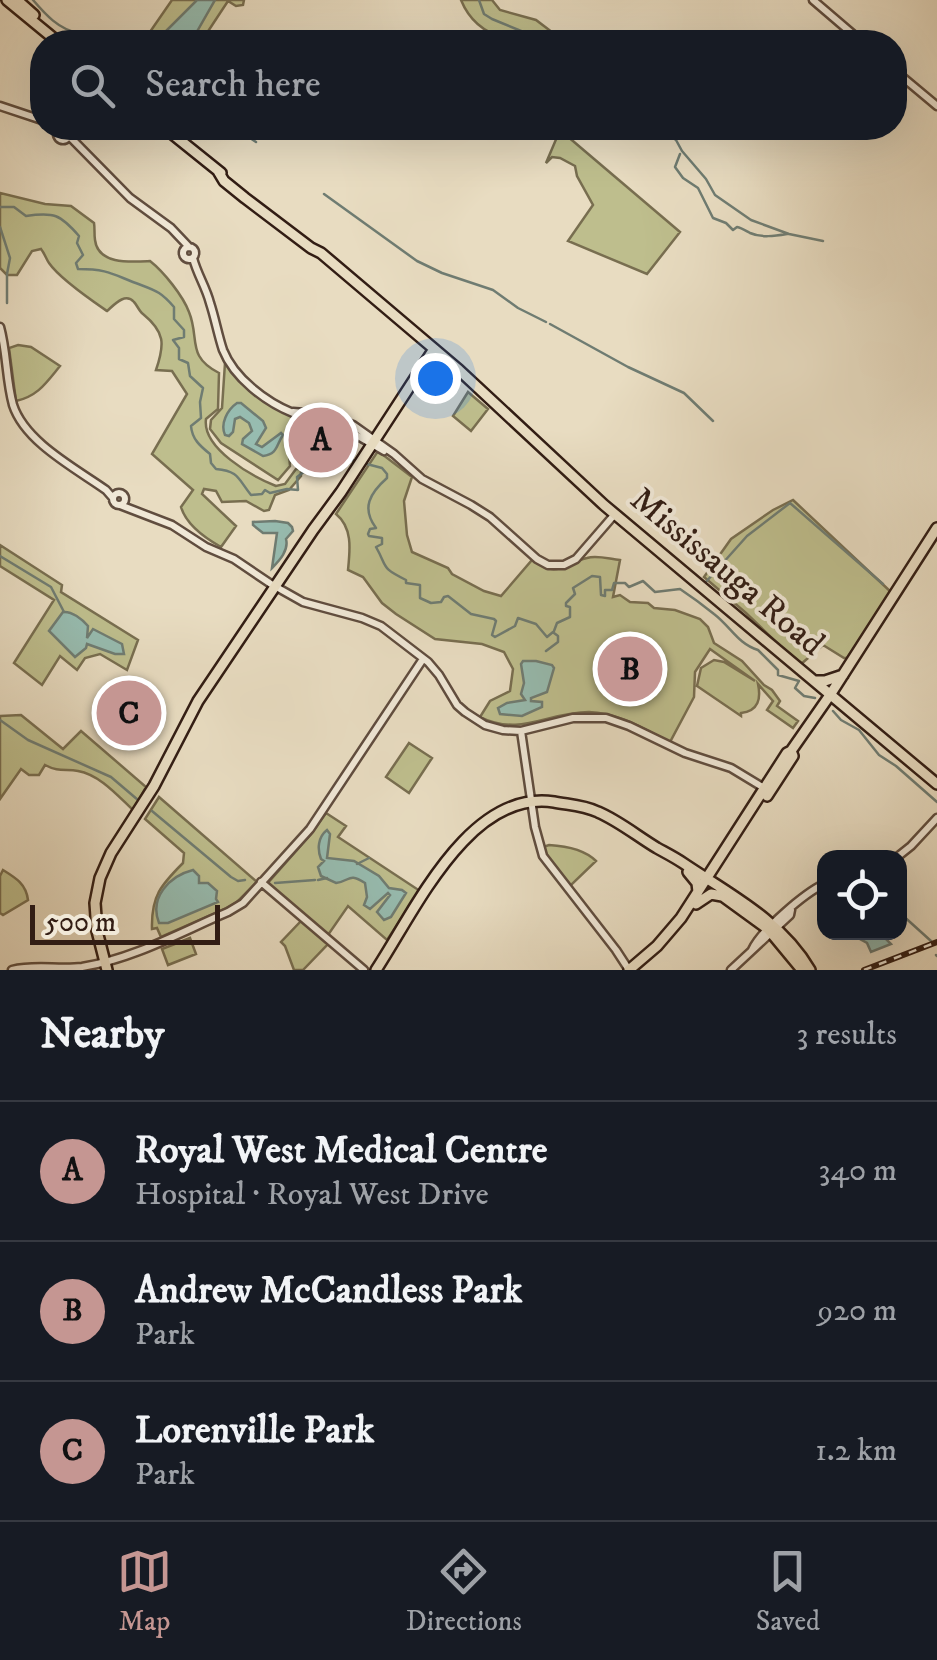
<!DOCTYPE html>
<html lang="en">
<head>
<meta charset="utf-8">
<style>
  body { margin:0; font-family:"IM FELL DW Pica",serif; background:#242831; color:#f1f3f6 }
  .controls { position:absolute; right:30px; bottom:30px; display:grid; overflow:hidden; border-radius:20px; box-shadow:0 10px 40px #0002 }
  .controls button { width:90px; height:90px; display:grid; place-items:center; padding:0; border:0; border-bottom:2px solid #363941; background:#171b24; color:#f1f3f6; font:50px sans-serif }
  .scale { position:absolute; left:30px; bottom:25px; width:190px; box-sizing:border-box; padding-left:10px; border:5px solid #321d14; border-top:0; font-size:28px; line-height:35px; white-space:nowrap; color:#321d14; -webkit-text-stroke:8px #f0e8d7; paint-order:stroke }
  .you { position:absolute; left:435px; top:378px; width:35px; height:35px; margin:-25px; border:8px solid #fff; border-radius:50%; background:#1a73e8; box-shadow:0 0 0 15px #1a73e833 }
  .badge { display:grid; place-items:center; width:65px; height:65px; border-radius:50%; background:#c59692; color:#111; font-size:32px; font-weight:700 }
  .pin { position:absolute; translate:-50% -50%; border:5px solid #fff; box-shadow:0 2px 10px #0006 }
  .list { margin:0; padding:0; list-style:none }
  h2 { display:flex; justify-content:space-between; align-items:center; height:130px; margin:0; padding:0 40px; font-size:42px }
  h2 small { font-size:32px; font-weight:400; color:#9ea1a6 }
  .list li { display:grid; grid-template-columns:65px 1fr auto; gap:30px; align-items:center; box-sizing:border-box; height:140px; padding:0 40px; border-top:2px solid #363941 }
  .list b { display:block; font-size:38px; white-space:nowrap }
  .list p { margin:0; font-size:32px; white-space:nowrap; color:#9ea1a6 }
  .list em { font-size:32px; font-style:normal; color:#9ea1a6 }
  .icon { flex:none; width:55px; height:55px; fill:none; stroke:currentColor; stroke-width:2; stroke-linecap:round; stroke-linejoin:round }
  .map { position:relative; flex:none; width:937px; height:970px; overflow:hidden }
  .search { position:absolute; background:#171b24; box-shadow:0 10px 40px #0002; left:30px; right:30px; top:30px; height:110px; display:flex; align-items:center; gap:25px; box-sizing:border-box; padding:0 35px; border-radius:40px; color:#9ea1a6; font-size:38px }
  .sheet { height:550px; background:#171b24 }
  nav { display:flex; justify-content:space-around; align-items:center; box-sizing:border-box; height:140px; border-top:2px solid #363941; background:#171b24; font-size:28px; color:#9ea1a6 }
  nav a { display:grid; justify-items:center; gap:5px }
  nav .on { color:#c59692 }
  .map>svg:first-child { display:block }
  .green { fill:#bebe8d; stroke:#786e50; stroke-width:2.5 }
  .water { fill:#97bcb0; stroke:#6f7c72; stroke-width:2.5 }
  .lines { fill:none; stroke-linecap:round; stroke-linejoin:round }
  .stream { stroke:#6f7c72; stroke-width:2.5 }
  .minor-casing { stroke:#604d3f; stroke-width:11 }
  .major-casing { stroke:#321d14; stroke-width:14 }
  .minor { stroke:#f0e8d7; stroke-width:6 }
  .major { stroke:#e8dcc1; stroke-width:9 }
  .rail-casing { stroke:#321d14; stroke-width:6 }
  .rail { stroke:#f0e8d7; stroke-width:2.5; stroke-dasharray:8; stroke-linecap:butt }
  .labels { text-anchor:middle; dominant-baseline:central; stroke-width:8; stroke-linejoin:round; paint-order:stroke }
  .street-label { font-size:35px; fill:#321d14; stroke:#f0e8d7 }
</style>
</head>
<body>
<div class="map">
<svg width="937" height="970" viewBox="0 0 937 970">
  <rect width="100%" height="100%" fill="#e8dcc1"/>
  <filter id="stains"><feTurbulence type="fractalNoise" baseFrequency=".002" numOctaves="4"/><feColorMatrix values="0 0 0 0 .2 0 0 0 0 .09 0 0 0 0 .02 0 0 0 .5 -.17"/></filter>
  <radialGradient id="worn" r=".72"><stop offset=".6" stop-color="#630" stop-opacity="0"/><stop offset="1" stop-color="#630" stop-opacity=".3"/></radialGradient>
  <path class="green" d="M 172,0 L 244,0 L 243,5 L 236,6 L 228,1 L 201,42 L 143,42 Z
    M 461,0 L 492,0 L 500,10 L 536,20 L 565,42 C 523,43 479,44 461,0 Z
    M 560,130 L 680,232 L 647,274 L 568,241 L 593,205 L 577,176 L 575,166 L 560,158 L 552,157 L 546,163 Z
    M 0,193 L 45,204 L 71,206 L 94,223 C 95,229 94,234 95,240 C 98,265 131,262 150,261 C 164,272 183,296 189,312 C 200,339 186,356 219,373 L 218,409 L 206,419 C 202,448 251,476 276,486 L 285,484 L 296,469 L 301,469 L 301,476 L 289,490 L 275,495 L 269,510 L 264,511 L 246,501 L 222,502 L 216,491 L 204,489 L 202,494 L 236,526 L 221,547 C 205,538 186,524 181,507 L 193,490 L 152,454 L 187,394 L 172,371 L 156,370 C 165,344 165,332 143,314 C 139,311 137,305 134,302 C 125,292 114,305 107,311 C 91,300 60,279 49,263 C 46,259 45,254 41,249 L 32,251 L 17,275 L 7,275 L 0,268 Z
    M 18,345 L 31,347 L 60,366 C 46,383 38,396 16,401 L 9,348 Z
    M 225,363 C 244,389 274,414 307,419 L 289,454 L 290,466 L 278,480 L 221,443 L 210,429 L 211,420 L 222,408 Z
    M 468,392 L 488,409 L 471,431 L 453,416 Z
    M 378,451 L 412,477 L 404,501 L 407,535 L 412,552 L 448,568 L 452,574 L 484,591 L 501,596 L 532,560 C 559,579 562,564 587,558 C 597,555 609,559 620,560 L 613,597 L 620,595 L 630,602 L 648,603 L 654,608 L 675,610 L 700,619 L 708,627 L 714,643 L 742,661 L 764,685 L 772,690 L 780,701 L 777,706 L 798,721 L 793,728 L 767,710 L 773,701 L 758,684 C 761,698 759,711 741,713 L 741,716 L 697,686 L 701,668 L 714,660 L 724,662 L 755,681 L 710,649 L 695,672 L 694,697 L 670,742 C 644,729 619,713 589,712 C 548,712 521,737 480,717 L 490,701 L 510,691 L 513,669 L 504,652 L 482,644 L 435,639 L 396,614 L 382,603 L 363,577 L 348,570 C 350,550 353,528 336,514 Z
    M 793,500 L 892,593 L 847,658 L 844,658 L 823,645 L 800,665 L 746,613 L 704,577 L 731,539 L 773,510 Z
    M 0,545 L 62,585 L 61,592 L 138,640 L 127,670 L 100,654 L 85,658 L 77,670 L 60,656 L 42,685 L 14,663 L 54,600 L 0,566 Z
    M 123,691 L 152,709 L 139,730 L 131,729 L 123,738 L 103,721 Z
    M 21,715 L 63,749 L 81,731 L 146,787 L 133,810 C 117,795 100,775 78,771 C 65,769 58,772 45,765 L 39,775 L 29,775 L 21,769 L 0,799 L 0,716 Z
    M 409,743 L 432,758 L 409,793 L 386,777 Z
    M 159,797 L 257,882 L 237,902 L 227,908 L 161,937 L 157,928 L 152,929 C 151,896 161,885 183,863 L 184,853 L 145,819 Z
    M 326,813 L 346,826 L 338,837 L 420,891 L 387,940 L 348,906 L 328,935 L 267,884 L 311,834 Z
    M 549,845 C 566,846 584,849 596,861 L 569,887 L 552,865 L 543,847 Z
    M 3,870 C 16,878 26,884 28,900 L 3,915 L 0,913 L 0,876 Z
    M 302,920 L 328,944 L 303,970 L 294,970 L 285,946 L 281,942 Z
    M 190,938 L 196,954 L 168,965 L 162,949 Z"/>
  <path class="water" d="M 197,0 L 215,0 L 191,42 L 160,42 L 165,32 Z
    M 237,403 L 241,403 L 263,421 L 266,428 L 256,444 L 262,447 L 281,433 L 283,435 C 276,445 278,454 263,456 L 242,444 L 243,439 L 252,431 L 249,423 L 240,417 L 235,419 L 233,432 L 229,436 L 225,435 C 220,424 227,410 237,403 Z
    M 275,521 L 288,523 L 292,527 L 293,531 L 286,539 C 289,550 280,560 272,568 L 277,533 L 263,533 L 253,525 L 253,522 Z
    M 63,612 C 72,611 82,619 88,626 L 87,638 L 93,629 L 122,644 L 124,654 L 115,654 L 87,644 L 86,648 L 75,657 L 49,631 Z
    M 536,661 L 552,665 L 554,668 L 547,692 L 531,698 L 531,701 L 542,702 L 542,707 L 522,716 L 500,714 L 498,708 L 507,703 L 525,700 L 521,694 L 524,683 L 521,664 L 523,661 Z
    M 327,830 L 330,834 L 327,858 L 354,861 L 379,876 L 389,888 L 402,890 L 406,893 L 391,917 L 384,920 L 377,912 L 390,895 L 388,893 L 370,909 L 364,905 L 367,897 L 365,883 C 348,872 351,881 336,883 L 321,876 L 318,867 L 324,861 L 321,859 C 317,849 318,837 327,830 Z
    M 193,870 L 199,876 L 199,883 L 208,883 L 217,891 L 216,899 L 218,902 L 168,923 L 159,923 C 149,898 169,876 193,870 Z
    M 856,933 L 880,933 L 891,944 L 871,952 L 867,943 L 860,939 Z"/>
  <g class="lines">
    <path class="stream" d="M 33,0 C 45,14 59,30 79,33 C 91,36 99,36 110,42
      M 479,0 L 484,14 L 492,19 L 548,42
      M 235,128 L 256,142
      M 664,131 L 676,140 L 682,151 L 706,179 L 715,195 L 751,220 L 789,234 L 823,241
      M 680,154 L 675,167 L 683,178 L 698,188 L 713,218 L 726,223 L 733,230 L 737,227 C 742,228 746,231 750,233 C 761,238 775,236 787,234
      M 324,194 L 417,261 L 442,273 L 493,290 L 518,308 L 546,322
      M 0,207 L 14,207 L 26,216 C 54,212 60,214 79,236 L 77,243 L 83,255 L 76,263 L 78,269 C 110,269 113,275 141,285 C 157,291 162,293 174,307 L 174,319 L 184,330 L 184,337 L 173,340 L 179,348 L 179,359 L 188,363 L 190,376 L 203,388 L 200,402 L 201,418 L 191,426 C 192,439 200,446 210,454 L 211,463 L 216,469 C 239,471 238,479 251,495 L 262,494 L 265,490 L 270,493 L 287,489 L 298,490 L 297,477 L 305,471 L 327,463 L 329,459 L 333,461 L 339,458 L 356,461
      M 0,227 L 10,258 L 7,274 L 7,303
      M 550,324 L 628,367 L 684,393 L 713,421
      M 363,463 L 382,468 L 387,474 L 387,478 C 370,493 361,508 376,528 L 370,529 L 368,534 L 369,536 L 382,538 L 382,544 L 376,547 C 388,568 380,567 406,580 L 406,583 L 420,585 L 420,598 L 431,603 L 441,602 L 444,597 L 448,596 L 471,614 L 494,619 L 496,621 L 492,635 L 495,637 L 515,626 L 518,618 L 536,624 L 547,637 L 553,632
      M 0,556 L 51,587 L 64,612
      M 705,583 L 747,536 L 790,503 L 883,584
      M 554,631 L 557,623 L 570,617 L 570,607 L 566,606 L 566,603 L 575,594 L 573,588 L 592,576 L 600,577 L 601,595 L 605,596 L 605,590 L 612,590 L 614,583 L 625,583 L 629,587 L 643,581 L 655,592 L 680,589 C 692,597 703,605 714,614 C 731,627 738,644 758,650 L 778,670 L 778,675 L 799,681 L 795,688 L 804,696 L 815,698
      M 546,651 L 558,642 L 558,636 L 554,633
      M 833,711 L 841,720 L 859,730 L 879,755 L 896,766 L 937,802
      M 0,720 L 28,740 L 111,777 L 138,800
      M 152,811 L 231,877 L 238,881 L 245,880
      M 357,864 L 369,858
      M 318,880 L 327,878
      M 275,883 L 315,880
      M 900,913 L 931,941
      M 936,955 L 937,956"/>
    <g class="minor-casing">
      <path id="minor" d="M 813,0 L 862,42
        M 894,70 L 937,106
        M 0,106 L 42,120
        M57 134a6 6 0 1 1 12 0a6 6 0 1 1-12 0Z
        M 69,133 L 72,139 L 130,198 L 171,228 L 189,247
        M183 253a6 6 0 1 1 12 0a6 6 0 1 1-12 0Z
        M 193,258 C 197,274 206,287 210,303 C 215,318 218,335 223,350 C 234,378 266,402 293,413
        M 0,327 C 7,352 6,380 13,405 C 25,442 75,468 106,490 L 113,498
        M 293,412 L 329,415 L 353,425 L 394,454 L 422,479 L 471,505 L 490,517 L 537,559 L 548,565 L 564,565 L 576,559 L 615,514
        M 330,420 L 384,451
        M113 499a6 6 0 1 1 12 0a6 6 0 1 1-12 0Z
        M 120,505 L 172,525 L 206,547 L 234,559 L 271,584 L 303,602 L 362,618 L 381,626 L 428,662 L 439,675 L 457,705 L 465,712 L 485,725 L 503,730 L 521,731 L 573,718 L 606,718 L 629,726 L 685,753 L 731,768 L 764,788
        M 521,731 L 535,827 L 543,856 L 616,950 L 629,970
        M 896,858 L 911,846 L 937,818
        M 261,882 L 364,970
        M 752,950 C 761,930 805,893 824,884
        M 12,970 C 36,964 58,970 82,967 C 133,959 181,932 228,912 L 243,903 L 310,829 L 423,659
        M 731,970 L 790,915 L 791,910"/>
    </g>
    <g class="major-casing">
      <path id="major" d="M 7,0 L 58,42
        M 17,0 L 34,15
        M 165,128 L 221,173
        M 218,171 L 224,181 L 245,198 L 311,248 L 321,253 L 459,370 L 604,505 L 937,784
        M 814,681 L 825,681 L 843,675
        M 767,796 L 793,756 L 791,751
        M 688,872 L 697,883 L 698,892
        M 724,897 L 768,929 L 802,970
        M 696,904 L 711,894 L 722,896
        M 107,970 L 97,931 L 95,903 L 100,878 L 111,853 L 154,786 L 198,701 L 313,530 L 341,492 L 434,349
        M 376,970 C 415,911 469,789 554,802 C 570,805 583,805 598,812 C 619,821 637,836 657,848 C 666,853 674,857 683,863 C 729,894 781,920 810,970
        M 629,970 L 657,946 L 681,918 L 787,753 L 791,751 L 830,695 L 937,528"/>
    </g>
    <use href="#minor" class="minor"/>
    <use href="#major" class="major"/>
    <g class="rail-casing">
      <path id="rail" d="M 864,970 L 937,942"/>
    </g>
    <use href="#rail" class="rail"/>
  </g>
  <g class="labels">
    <g class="street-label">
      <text transform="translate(727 572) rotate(40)">Mississauga Road</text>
    </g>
  </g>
  <rect width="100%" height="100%" filter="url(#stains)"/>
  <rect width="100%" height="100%" fill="url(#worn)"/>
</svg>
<div class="controls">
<button><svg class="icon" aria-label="locate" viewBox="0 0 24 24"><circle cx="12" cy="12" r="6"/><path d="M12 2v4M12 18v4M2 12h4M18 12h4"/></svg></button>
</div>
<div class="scale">500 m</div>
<div class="you"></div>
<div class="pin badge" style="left:321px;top:440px">A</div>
<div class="pin badge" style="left:630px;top:669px">B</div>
<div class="pin badge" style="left:129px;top:713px">C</div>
<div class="search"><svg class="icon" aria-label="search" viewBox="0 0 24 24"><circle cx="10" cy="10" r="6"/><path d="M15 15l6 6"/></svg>Search here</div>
</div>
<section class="sheet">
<h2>Nearby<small>3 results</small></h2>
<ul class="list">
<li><span class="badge">A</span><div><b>Royal West Medical Centre</b><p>Hospital · Royal West Drive</p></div><em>340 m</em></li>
<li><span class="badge">B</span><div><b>Andrew McCandless Park</b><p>Park</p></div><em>920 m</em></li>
<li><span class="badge">C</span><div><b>Lorenville Park</b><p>Park</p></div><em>1.2 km</em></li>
</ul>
</section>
<nav>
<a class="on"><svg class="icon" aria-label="map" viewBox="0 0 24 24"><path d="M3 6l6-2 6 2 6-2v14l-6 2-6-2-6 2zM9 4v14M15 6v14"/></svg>Map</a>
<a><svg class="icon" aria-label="directions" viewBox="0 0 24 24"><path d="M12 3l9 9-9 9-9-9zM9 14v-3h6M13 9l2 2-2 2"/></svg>Directions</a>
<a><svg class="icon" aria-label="saved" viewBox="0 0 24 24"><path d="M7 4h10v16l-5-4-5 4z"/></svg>Saved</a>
</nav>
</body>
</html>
